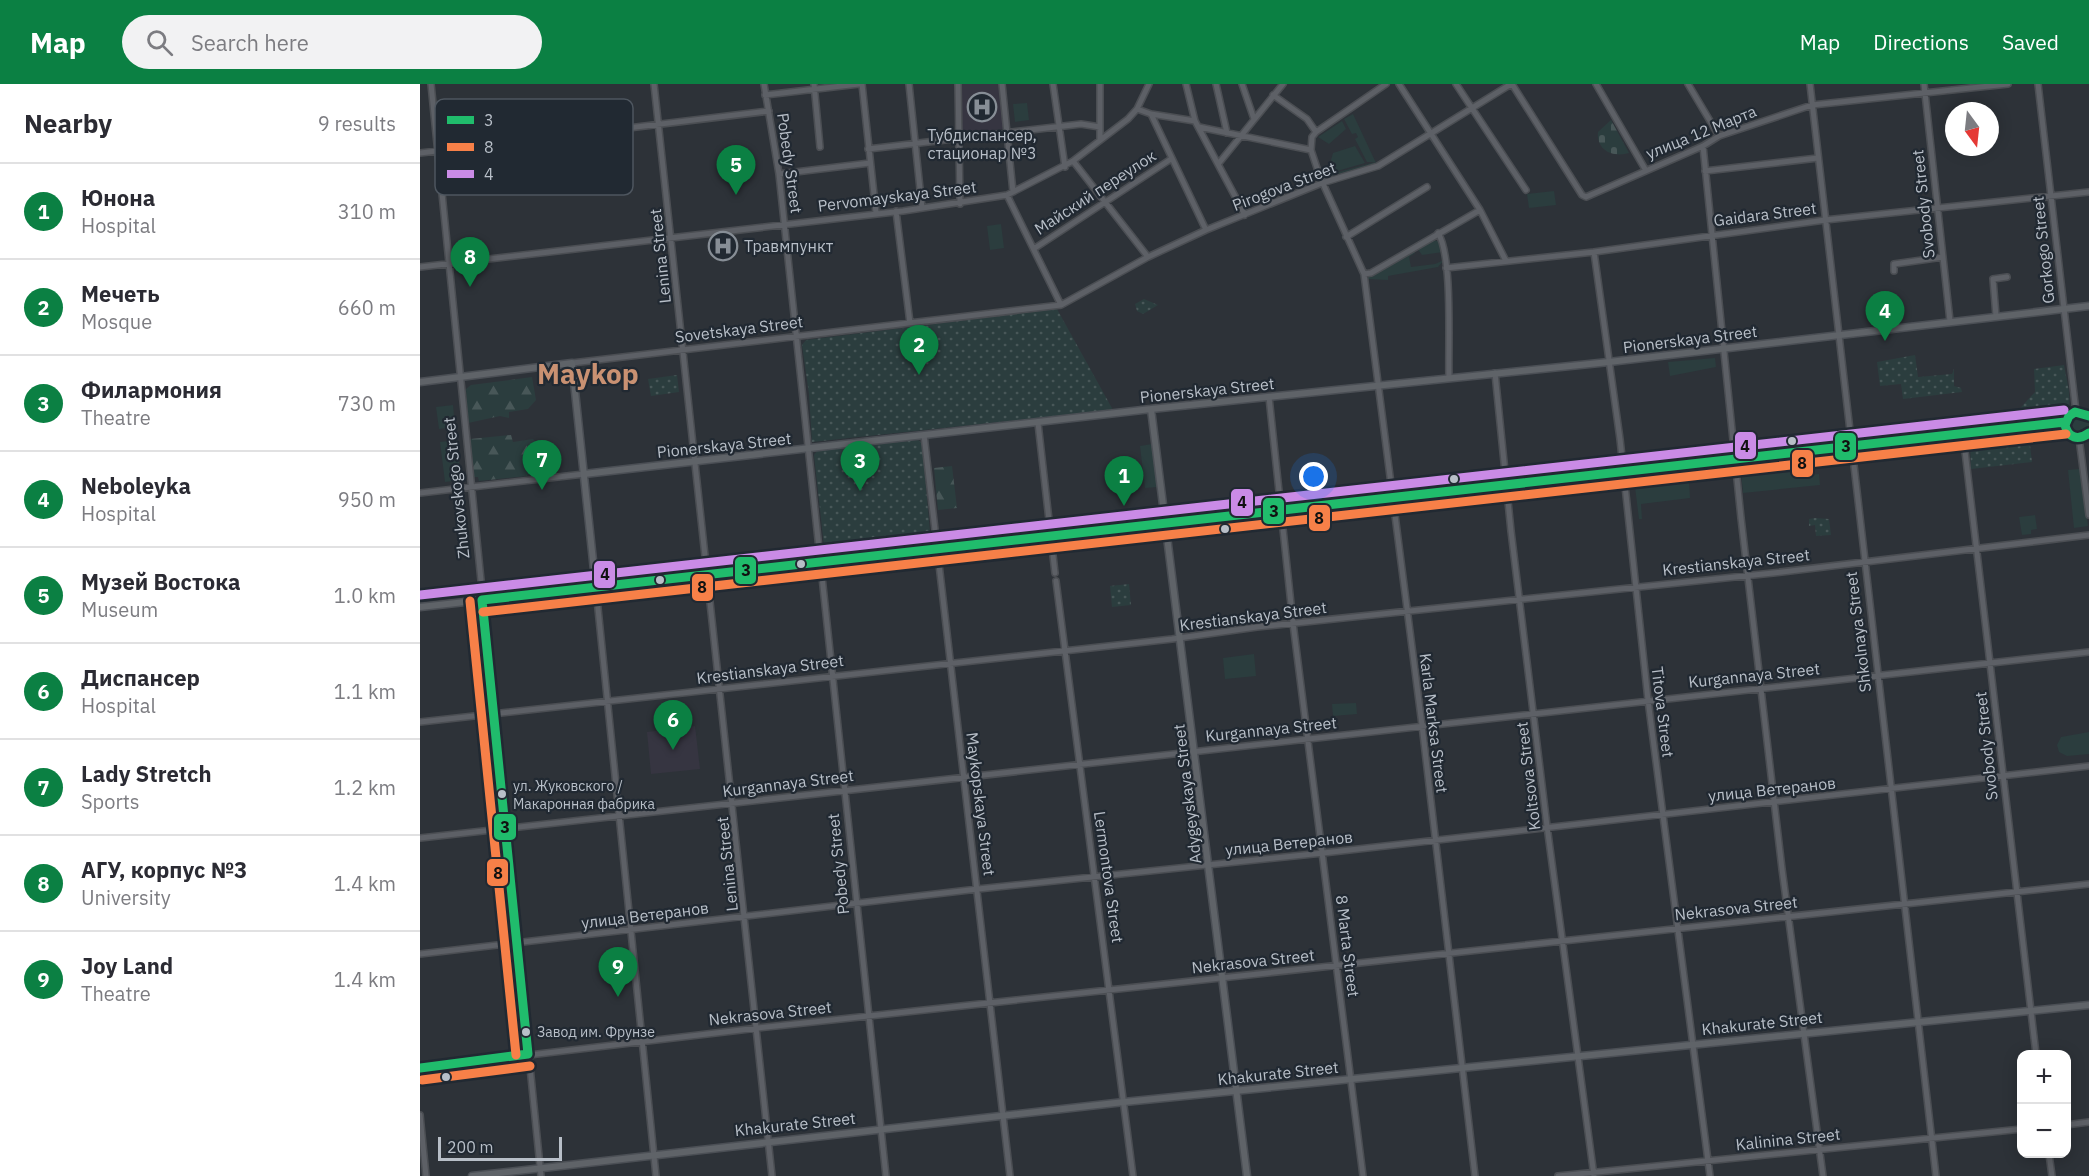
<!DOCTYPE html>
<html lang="en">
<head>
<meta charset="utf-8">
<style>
  body { margin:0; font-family:"IBM Plex Sans",sans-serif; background:#f2f2f3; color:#2b2b33 }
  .controls { position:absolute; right:18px; bottom:18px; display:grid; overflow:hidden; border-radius:12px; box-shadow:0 3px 15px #0003 }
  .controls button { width:54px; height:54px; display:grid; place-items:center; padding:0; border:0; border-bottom:2px solid #e1e1e2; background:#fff; color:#2b2b33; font:30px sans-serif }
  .compass { position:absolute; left:1525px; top:18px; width:54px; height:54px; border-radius:50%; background:#fff; box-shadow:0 3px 15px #0003; rotate:165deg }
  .scale { position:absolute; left:18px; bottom:15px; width:124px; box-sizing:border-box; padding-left:6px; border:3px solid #b8bfc8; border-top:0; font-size:16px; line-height:21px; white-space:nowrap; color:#b8bfc8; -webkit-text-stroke:4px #212932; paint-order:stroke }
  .you { position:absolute; left:894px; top:393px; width:21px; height:21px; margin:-15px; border:4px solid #fff; border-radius:50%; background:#1a73e8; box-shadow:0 0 0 9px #1a73e833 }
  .badge { display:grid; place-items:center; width:39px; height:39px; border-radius:50%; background:#0b8043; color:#fff; font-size:20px; font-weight:700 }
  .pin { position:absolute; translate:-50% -50px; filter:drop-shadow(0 2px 3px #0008) }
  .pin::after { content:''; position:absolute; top:32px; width:21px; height:18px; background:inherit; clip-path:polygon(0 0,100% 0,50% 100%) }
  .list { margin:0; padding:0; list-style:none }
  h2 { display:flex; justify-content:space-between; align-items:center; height:78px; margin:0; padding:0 24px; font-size:26px }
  h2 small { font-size:20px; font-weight:400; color:#7c7c81 }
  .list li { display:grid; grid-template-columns:39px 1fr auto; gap:18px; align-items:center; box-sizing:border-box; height:96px; padding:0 24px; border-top:2px solid #e1e1e2 }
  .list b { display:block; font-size:22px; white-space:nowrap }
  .list p { margin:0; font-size:20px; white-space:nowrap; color:#7c7c81 }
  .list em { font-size:20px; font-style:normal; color:#7c7c81 }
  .icon { flex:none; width:33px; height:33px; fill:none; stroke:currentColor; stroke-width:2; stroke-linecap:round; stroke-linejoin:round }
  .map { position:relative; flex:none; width:1669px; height:1092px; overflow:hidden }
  header { display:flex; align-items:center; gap:36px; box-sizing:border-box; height:84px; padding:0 30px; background:#0b8043; color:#fff }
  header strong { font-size:28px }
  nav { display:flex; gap:33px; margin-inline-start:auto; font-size:21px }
  .search { width:420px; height:54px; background:#f2f2f3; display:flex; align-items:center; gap:15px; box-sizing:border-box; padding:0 21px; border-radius:33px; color:#7c7c81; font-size:22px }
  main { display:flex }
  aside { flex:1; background:#fff }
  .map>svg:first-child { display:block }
  .medical { fill:#363541 }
  .green { fill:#2b3d3e }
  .forest { fill:url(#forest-firs) }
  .cemetery { fill:url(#cemetery-stones) }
  .park { fill:url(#park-dots) }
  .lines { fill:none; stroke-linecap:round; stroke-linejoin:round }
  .minor-casing { stroke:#4b4e53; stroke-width:8 }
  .major-casing { stroke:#4b4f55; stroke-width:9 }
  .minor { stroke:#5d6066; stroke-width:5 }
  .major { stroke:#5f6368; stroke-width:6 }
  .bus-1-casing { stroke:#212932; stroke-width:14 }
  .bus-2-casing { stroke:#212932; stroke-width:14 }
  .bus-3-casing { stroke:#212932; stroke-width:14 }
  .bus-1 { stroke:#20bc6c; stroke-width:9 }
  .bus-2 { stroke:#f78048; stroke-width:9 }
  .bus-3 { stroke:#ca8be6; stroke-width:9 }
  .bus-dot { fill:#b8bfc8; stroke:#212932; stroke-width:2 }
  .labels { text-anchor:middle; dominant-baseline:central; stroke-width:4.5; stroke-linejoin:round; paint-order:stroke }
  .bus-label { font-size:14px; fill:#b8bfc8; stroke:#212932; text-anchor:start }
  .street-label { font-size:16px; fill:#b8bfc8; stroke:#212932 }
  .poi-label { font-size:16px; fill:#b8bfc8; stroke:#212932 }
  .town-label { font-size:28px; font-weight:bold; fill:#c99172; stroke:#212932 }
  .key { fill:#212932; stroke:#4e565f; stroke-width:1.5 }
  .key-label { font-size:16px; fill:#b8bfc8 }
  .line-badge { stroke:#212932; stroke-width:2 }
  .pale-badge-label { font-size:16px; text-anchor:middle; font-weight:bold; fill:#111 }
</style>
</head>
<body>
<header>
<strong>Map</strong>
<div class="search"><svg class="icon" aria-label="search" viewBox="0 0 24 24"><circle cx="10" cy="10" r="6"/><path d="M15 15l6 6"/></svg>Search here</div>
<nav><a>Map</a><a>Directions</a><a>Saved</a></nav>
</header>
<main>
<aside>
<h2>Nearby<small>9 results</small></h2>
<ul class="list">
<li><span class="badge">1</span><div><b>Юнона</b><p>Hospital</p></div><em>310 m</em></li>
<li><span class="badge">2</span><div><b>Мечеть</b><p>Mosque</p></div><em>660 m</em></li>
<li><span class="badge">3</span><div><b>Филармония</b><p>Theatre</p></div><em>730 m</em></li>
<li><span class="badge">4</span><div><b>Neboleyka</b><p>Hospital</p></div><em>950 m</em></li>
<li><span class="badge">5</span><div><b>Музей Востока</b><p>Museum</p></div><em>1.0 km</em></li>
<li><span class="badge">6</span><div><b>Диспансер</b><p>Hospital</p></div><em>1.1 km</em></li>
<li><span class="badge">7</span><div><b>Lady Stretch</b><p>Sports</p></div><em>1.2 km</em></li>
<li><span class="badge">8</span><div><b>АГУ, корпус №3</b><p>University</p></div><em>1.4 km</em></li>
<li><span class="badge">9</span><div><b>Joy Land</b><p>Theatre</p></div><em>1.4 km</em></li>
</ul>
</aside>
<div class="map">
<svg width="1669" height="1092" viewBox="0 0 1669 1092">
  <defs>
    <pattern id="forest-firs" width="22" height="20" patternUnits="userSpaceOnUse" patternTransform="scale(1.5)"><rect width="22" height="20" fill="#2b3d3e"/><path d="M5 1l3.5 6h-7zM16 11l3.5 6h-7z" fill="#485758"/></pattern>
    <pattern id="cemetery-stones" width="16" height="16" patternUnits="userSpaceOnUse" patternTransform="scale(1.5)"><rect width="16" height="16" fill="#2b3d3e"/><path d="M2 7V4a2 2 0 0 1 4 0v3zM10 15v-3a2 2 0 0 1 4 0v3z" fill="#485758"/></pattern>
    <pattern id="park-dots" width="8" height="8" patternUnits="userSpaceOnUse" patternTransform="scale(1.5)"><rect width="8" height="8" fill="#2b3d3e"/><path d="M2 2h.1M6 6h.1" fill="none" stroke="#485758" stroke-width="1.8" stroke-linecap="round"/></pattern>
  </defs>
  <rect width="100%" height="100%" fill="#2d3238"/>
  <path class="medical" d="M 540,0 L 580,0 L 585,45 L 542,49 Z
    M 275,642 L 280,685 L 231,690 L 227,648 Z"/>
  <path class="green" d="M 607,19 L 609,36 L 595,38 L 593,20 Z
    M 933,30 L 956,79 L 904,94 L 900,81 L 905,92 L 955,78 L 947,78 L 935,55 L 938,53 L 936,49 L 932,50 L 924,35 Z
    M 922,37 L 926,45 L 909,60 L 898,53 Z
    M 935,62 L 945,79 L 907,90 L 913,69 Z
    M 1134,107 L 1136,121 L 1109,124 L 1107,110 Z
    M 581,140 L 584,164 L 570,166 L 567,142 Z
    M 1010,156 L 1018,157 L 1023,168 L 1002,171 L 997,164 Z
    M 994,166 L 995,169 L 989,173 L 991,183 L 1015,180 L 1024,176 L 1018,183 L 968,192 L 968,196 L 948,195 L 948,192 Z
    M 1295,274 L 1296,283 L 1250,292 L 1248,278 Z
    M 33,321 L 35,343 L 19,345 L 16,323 Z
    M1649 341a10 10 0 1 1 20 0a10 10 0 1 1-20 0Z
    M 37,356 L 41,396 L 25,398 L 20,358 Z
    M 732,360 L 737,403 L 725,404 L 720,362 Z
    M 1386,378 L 1388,391 L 1399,390 L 1400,401 L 1323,409 L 1321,389 L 1326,383 L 1375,379 L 1377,391 L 1376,379 Z
    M 1659,385 L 1661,387 L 1668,442 L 1654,444 L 1648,386 Z
    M 1262,390 L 1263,397 L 1269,397 L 1270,414 L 1221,420 L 1222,435 L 1219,435 L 1214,395 Z
    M 1615,431 L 1617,445 L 1611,446 L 1611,450 L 1602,451 L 1599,433 Z
    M 834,570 L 836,592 L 805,595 L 803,574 Z
    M 936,619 L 937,630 L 913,632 L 912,620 Z
    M 1669,648 L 1669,670 L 1647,672 L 1639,668 L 1637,661 L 1641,653 Z"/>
  <path class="forest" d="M 112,293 L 116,316 L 108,325 L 89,328 L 89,334 L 80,332 L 48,339 L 46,305 L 51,301 Z
    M 91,351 L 93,358 L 113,355 L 120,363 L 124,390 L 59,397 L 58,393 L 54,393 L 50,355 Z
    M 532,382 L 537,424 L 518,426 L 514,384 Z"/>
  <path class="cemetery" d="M 1191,36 L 1209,69 C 1193,74 1176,66 1178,48 Z"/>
  <path class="park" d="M 724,215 L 738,221 L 723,230 L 717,227 L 715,220 Z
    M 637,225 L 693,326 L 392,358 L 389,310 L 382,261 L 386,256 Z
    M 1495,271 L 1498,293 L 1532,290 L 1534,285 L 1534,302 L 1541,304 L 1542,308 L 1483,315 L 1481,300 L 1460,302 L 1457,278 Z
    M 1644,281 C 1646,293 1651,310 1649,323 C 1647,337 1605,337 1593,338 L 1592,333 L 1615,308 L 1614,285 Z
    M 257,291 L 259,308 L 231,312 L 228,295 Z
    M 1609,353 L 1612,378 L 1551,385 L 1550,358 Z
    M 498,356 L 502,359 L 511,459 L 405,471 L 394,371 L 397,367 Z
    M 1395,434 L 1409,435 L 1411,451 L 1396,452 L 1395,441 L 1389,442 L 1389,435 Z
    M 709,500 L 711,521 L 692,523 L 690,502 Z"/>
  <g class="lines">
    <g class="minor-casing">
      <path id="minor" d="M 11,0 L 121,1092
        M 234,0 L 352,1092
        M 344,0 L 359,90 L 466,1092
        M 394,0 L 400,63
        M 442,0 L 456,129
        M 489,0 L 502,124
        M 538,0 L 540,120
        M 582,0 L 593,108
        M 633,0 L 645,83
        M 680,0 L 680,56
        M 766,0 L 775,37 L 825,131
        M 796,0 L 807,49
        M 822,0 L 834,35
        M 966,0 L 896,48 L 892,53 L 891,66 L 900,93 L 944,190 L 1002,641 L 1055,1092
        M 979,0 L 1060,126 L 1086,177
        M 1036,0 L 1106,106
        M 1092,0 L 1162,111 L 1166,113 L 1283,62 L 1299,52 L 1392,21 L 1588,0
        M 1176,0 L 1225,85
        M 1268,0 L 1299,52
        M 1390,0 L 1516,1092
        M 1504,0 L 1530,237
        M 1618,0 L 1656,328
        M 345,11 L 439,0
        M 853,11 L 887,35 L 896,48
        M 717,25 L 731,30 L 786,146
        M 731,30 L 775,37
        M 779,43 L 891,66
        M 1283,62 L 1321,434 L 1362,785 L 1403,1092
        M 448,65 L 661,40 L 680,43
        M 0,69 L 349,27
        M 653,77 L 728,173
        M 799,79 L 863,0
        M 1285,87 L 1398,74
        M 359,90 L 450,79
        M 587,111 L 641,221
        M 476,127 L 490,239
        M 1018,149 C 1033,172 1028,263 1029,294
        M 926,153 L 1007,103
        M 615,164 L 751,75
        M 1174,168 L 1200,355 L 1228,616 L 1290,1092
        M 0,183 L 483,127 L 587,111 L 653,77 L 708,35 L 717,25 L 729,0
        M 1026,184 L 1174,168 L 1405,136 L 1669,108
        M 1474,187 L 1474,180 L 1523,173
        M 944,190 L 951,189 L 1060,126
        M 1576,232 L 1573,195 L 1587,193
        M 152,279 L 641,221 L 728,173 L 786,146 L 902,99 L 958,82 L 1091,0
        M 1075,289 L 1091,447 L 1127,742 L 1174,1092
        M 849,313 L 873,539 L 943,1092
        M 618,339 L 635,489
        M 1543,350 L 1616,970
        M 504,351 L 590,1092
        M 1659,354 L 1669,431
        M 0,409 L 164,390
        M 636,497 L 713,1092
        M 176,505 L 236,1092
        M 0,638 L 752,555 L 837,543 L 1353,489 L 1669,451
        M 0,754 L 1669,568
        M 0,870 L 558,805 L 903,769 L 1669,682
        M 0,984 L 338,944 L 1669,800
        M 0,1031 L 6,1092
        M 1646,1041 L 1669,1038
        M 1629,1070 L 1632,1092
        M 1138,1092 L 1602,1045"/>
    </g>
    <g class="major-casing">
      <path id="major" d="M 0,298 L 152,279 L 176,505
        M 731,325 L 827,1092
        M 1669,333 C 1659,324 1648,328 1645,341 C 1647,354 1659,358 1669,349
        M 164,390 L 731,325 L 1189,278 L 1669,222
        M 0,523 L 932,420 L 1645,338
        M 52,1092 L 704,1018 L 1669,921"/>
    </g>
    <use href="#minor" class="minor"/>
    <use href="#major" class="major"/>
    <g class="bus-1-casing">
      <path id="bus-1" d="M 1669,332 L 1655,328 L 1649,332 L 1645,341 C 1648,354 1658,357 1669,349
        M 62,516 L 1645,338
        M 62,516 L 108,970
        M 0,984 L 108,970"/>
    </g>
    <g class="bus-2-casing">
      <path id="bus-2" d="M 50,517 L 96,971
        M 63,528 L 1646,350
        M 2,996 L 110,982"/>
    </g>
    <g class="bus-3-casing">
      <path id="bus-3" d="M 0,511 L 1644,326"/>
    </g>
    <use href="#bus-1" class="bus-1"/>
    <use href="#bus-2" class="bus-2"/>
    <use href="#bus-3" class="bus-3"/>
  </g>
  <defs>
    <g id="hospital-ring" transform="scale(1.5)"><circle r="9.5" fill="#212932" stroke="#878e96" stroke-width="1.5"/><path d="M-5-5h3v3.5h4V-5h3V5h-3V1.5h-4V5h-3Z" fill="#878e96"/></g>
  </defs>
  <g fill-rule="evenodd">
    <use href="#hospital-ring" x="562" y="23"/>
    <use href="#hospital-ring" x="303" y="162"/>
  </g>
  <g class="bus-dot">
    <circle cx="1372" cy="357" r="5"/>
    <circle cx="1034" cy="395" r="5"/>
    <circle cx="805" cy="445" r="5"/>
    <circle cx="381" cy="480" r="5"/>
    <circle cx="240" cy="496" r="5"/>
    <circle cx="82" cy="710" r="5"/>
    <circle cx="106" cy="948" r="5"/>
    <circle cx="26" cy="993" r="5"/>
  </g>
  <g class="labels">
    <g class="bus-label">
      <text x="93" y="702">ул. Жуковского /<tspan x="93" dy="18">Макаронная фабрика</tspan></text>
      <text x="117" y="948">Завод им. Фрунзе</text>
    </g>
    <g class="street-label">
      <text transform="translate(1281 48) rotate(-22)">улица 12 Марта</text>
      <text transform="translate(370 79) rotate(82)">Pobedy Street</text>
      <text transform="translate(864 102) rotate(-21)">Pirogova Street</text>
      <text transform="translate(675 108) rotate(-33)">Майский переулок</text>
      <text transform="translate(477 112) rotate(-7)">Pervomayskaya Street</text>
      <text transform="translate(1503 120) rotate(-96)">Svobody Street</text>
      <text transform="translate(1345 130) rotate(-7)">Gaidara Street</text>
      <text transform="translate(1623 166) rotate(-96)">Gorkogo Street</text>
      <text transform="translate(240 172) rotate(-96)">Lenina Street</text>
      <text transform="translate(319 245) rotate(-7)">Sovetskaya Street</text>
      <text transform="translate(1270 255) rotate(-7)">Pionerskaya Street</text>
      <text transform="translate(787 306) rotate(-6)">Pionerskaya Street</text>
      <text transform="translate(304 361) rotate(-6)">Pionerskaya Street</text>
      <text transform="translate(36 404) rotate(-96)">Zhukovskogo Street</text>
      <text transform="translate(1316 478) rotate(-6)">Krestianskaya Street</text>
      <text transform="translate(833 532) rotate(-7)">Krestianskaya Street</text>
      <text transform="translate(1438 548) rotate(-97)">Shkolnaya Street</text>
      <text transform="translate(350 585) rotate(-7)">Krestianskaya Street</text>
      <text transform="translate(1334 591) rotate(-6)">Kurgannaya Street</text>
      <text transform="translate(1243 628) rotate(83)">Titova Street</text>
      <text transform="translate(1014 639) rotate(83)">Karla Marksa Street</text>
      <text transform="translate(851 645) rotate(-6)">Kurgannaya Street</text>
      <text transform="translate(1566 662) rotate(-96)">Svobody Street</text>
      <text transform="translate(1108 692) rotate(-97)">Koltsova Street</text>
      <text transform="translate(368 699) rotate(-7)">Kurgannaya Street</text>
      <text transform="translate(1352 705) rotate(-6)">улица Ветеранов</text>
      <text transform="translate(767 710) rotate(-97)">Adygeyskaya Street</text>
      <text transform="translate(561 720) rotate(83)">Maykopskaya Street</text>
      <text transform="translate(869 759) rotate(-6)">улица Ветеранов</text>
      <text transform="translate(307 780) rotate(-96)">Lenina Street</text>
      <text transform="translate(418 780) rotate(-96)">Pobedy Street</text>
      <text transform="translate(689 793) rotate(82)">Lermontova Street</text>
      <text transform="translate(1316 824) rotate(-6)">Nekrasova Street</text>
      <text transform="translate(225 831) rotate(-7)">улица Ветеранов</text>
      <text transform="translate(928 862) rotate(83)">8 Marta Street</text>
      <text transform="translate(833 877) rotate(-6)">Nekrasova Street</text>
      <text transform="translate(350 929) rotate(-6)">Nekrasova Street</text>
      <text transform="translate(1342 939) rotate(-6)">Khakurate Street</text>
      <text transform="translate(858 989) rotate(-6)">Khakurate Street</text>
      <text transform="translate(375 1040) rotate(-6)">Khakurate Street</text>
      <text transform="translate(1368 1055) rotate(-6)">Kalinina Street</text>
    </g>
    <g class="poi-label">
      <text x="562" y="51">Тубдиспансер,<tspan x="562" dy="18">стационар №3</tspan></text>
      <text x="324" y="162" text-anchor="start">Травмпункт</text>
    </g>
    <g class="town-label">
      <text x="168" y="289">Maykop</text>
    </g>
  </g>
  <rect x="15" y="15" width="198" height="96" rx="9" class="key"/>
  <rect x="27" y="32" width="27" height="8" fill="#20bc6c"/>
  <rect x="27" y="59" width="27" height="8" fill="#f78048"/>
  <rect x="27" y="86" width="27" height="8" fill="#ca8be6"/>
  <g class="key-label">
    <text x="64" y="42">3</text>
    <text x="64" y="69">8</text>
    <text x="64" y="96">4</text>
  </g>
  <g class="line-badge">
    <rect x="1314" y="347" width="23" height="29" rx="6" fill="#ca8be6"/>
    <rect x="1414" y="348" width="23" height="29" rx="6" fill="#20bc6c"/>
    <rect x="1371" y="365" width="23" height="29" rx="6" fill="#f78048"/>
    <rect x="810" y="404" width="24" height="29" rx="6" fill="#ca8be6"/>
    <rect x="842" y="413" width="23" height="28" rx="6" fill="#20bc6c"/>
    <rect x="888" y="420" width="23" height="28" rx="6" fill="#f78048"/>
    <rect x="314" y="472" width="23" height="29" rx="6" fill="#20bc6c"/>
    <rect x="173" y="476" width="23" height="29" rx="6" fill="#ca8be6"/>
    <rect x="271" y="489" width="23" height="29" rx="6" fill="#f78048"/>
    <rect x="73" y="729" width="24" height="28" rx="6" fill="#20bc6c"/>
    <rect x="66" y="774" width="23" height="29" rx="6" fill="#f78048"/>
  </g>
  <g class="pale-badge-label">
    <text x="1325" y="368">4</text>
    <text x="1426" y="368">3</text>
    <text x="1382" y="385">8</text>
    <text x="822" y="424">4</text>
    <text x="854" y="433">3</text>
    <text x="899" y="440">8</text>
    <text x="326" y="492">3</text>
    <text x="185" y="496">4</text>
    <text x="282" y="509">8</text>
    <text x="85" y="749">3</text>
    <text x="78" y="795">8</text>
  </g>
</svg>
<div class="controls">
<button>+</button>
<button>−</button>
</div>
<svg class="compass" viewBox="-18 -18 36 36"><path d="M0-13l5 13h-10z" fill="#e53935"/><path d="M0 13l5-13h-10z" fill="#7c7c81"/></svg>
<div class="scale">200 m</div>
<div class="you"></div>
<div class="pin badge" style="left:704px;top:422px">1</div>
<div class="pin badge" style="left:499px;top:291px">2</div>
<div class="pin badge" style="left:440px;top:407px">3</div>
<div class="pin badge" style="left:1465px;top:257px">4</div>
<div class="pin badge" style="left:316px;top:111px">5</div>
<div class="pin badge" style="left:253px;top:666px">6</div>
<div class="pin badge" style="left:122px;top:406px">7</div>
<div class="pin badge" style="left:50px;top:203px">8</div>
<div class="pin badge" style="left:198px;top:913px">9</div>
</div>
</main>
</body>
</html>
